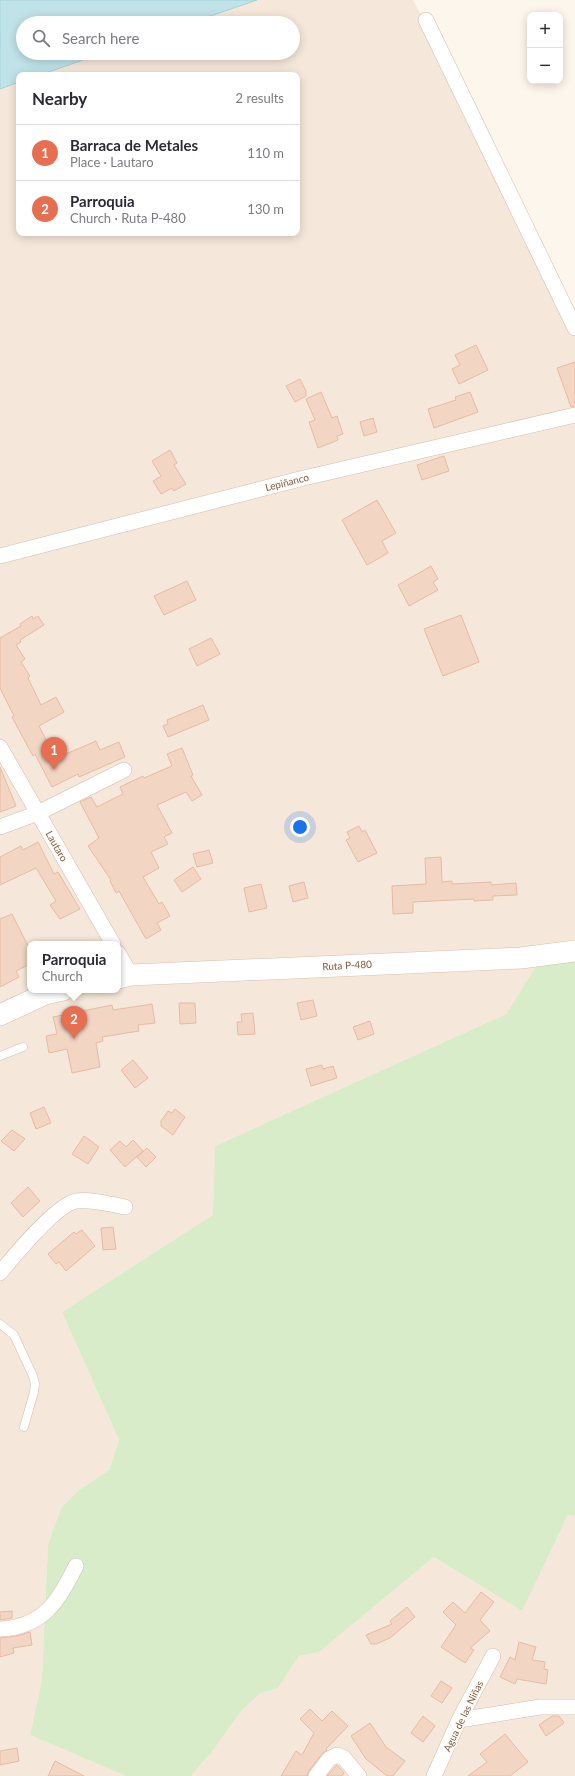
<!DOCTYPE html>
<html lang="en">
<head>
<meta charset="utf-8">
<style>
  body { margin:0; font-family:Lato,sans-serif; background:#f7f7f7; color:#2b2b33 }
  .controls { position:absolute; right:12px; top:12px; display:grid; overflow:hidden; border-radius:8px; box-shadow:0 2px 10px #0003 }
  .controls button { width:36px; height:36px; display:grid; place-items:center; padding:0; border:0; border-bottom:1px solid #e1e1e2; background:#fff; color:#2b2b33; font:20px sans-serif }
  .you { position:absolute; left:300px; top:827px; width:14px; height:14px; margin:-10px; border:3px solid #fff; border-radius:50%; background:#1a73e8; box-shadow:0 0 0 6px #1a73e833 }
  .badge { display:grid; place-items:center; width:26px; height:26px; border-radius:50%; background:#e76f51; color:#fff; font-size:13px; font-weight:700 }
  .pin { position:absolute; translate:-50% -33px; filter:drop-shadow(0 1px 2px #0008) }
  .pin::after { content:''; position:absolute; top:21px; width:14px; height:12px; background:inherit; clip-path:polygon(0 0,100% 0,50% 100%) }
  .popup { position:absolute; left:27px; top:941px; width:94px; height:52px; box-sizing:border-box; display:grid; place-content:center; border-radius:8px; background:#fff; filter:drop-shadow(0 1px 3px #0005); font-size:13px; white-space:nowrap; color:#7c7c81 }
  .popup b { font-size:15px; color:#2b2b33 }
  .popup::after { content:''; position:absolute; left:50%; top:100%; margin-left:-8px; border:8px solid transparent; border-top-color:#fff }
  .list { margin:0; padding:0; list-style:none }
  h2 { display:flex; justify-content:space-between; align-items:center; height:52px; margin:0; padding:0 16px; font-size:17px }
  h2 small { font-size:13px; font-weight:400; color:#7c7c81 }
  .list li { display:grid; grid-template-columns:26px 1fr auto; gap:12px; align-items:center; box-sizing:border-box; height:56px; padding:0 16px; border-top:1px solid #e1e1e2 }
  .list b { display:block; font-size:15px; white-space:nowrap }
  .list p { margin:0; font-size:13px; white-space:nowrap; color:#7c7c81 }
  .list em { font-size:13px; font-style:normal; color:#7c7c81 }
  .icon { flex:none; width:22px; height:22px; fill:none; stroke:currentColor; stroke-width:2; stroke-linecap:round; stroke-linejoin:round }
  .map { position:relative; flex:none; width:575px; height:1776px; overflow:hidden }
  .search { position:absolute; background:#fff; box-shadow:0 2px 10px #0003; left:16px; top:16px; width:284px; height:44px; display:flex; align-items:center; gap:10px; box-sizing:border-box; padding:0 14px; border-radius:22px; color:#7c7c81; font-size:15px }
  .panel { position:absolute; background:#fff; box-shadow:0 2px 10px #0003; left:16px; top:72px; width:284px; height:164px; border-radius:8px }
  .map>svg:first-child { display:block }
  .residential { fill:#f5e8da; fill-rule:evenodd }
  .green { fill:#d8ecc9 }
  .water { fill:#bfe3e8; stroke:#a5d3da }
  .building { fill:#f3d5c3; stroke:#e6bba3 }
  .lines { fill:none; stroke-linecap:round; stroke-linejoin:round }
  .lane-casing { stroke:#d1beb0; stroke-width:9 }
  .street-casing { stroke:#d1beb0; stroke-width:16 }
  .secondary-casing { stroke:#d6c0b0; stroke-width:22 }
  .lane { stroke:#fff; stroke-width:8 }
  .street { stroke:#fff; stroke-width:15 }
  .secondary { stroke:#fff; stroke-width:21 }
  .labels { text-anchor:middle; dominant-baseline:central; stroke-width:3; stroke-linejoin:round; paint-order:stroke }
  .street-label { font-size:10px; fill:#7a5c4d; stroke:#fffaf3 }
</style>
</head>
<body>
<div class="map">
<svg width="575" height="1776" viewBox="0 0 575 1776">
  <rect width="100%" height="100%" fill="#fdf6ec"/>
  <path class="residential" d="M 190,0 L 413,0 L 575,311 L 575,961 L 537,965 L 506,1014 L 215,1146 L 214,1215 L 62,1312 L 119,1440 L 109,1470 L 79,1490 L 61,1508 L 48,1544 L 42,1679 L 30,1735 L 126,1776 L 0,1776 L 0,76 L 58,53 L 293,53 L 293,23 L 133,23 ZM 19,75 L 297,75 L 297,233 L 19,233 ZM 30,944 L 118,944 L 118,990 L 30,990 Z
    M 568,1515 L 575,1516 L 575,1776 L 191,1776 L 214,1749 L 242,1710 L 261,1693 L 278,1688 L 299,1656 L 319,1652 L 434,1557 L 522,1611 Z"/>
  <path class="green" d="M 575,961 L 575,1516 L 568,1515 L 522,1611 L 434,1557 L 319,1652 L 299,1656 L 278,1688 L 261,1693 L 242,1710 L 214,1749 L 191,1776 L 126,1776 L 30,1735 L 42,1679 L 48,1544 L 61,1508 L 79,1490 L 109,1470 L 119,1440 L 62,1312 L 213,1215 L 215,1146 L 506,1014 L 537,965 Z"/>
  <path class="water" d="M 0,0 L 257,0 L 190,23 L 23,23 L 23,53 L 103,53 L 40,75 L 19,75 L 19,82 L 0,89 Z"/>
  <path class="building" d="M 476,345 L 488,370 L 459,384 L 452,369 L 460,365 L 455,355 Z
    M 575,362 L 575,406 L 571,407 L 557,368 Z
    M 300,379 L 306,391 L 306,396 L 295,402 L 286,386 Z
    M 321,392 L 332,418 L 337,416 L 343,434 L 337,436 L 338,440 L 318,448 L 309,422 L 315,420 L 306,399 Z
    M 470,392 L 478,412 L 434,428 L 428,409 L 456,400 L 455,397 Z
    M 373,418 L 377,432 L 364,436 L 360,422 Z
    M 170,450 L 177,463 L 174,465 L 186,484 L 174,491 L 172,488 L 161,494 L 153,481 L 161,476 L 152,461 Z
    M 444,456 L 449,471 L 422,480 L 417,465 Z
    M 377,500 L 396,533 L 382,541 L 388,553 L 367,565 L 342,520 Z
    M 431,566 L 438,579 L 433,582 L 438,590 L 409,606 L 398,585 Z
    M 187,581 L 196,600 L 164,615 L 154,596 Z
    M 461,615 L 479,662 L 443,676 L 424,629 Z
    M 32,616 L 33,619 L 38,616 L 44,625 L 20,640 L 21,642 L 16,645 L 25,659 L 21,662 L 30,676 L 28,678 L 41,705 L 56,697 L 64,712 L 39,726 L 54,755 L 57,754 L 59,757 L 96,741 L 100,750 L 119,742 L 125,757 L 79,777 L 78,774 L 52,787 L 35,754 L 33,756 L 12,717 L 14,716 L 0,688 L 0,638 L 21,626 L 20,624 Z
    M 211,638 L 220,654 L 197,666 L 189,649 Z
    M 203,705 L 209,720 L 168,737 L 163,726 L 168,724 L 167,720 Z
    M 182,748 L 193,775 L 191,776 L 202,795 L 192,801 L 186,792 L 157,805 L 172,833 L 164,837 L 168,844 L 151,852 L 159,868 L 143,877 L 159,904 L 162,902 L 170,916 L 157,923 L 161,930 L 146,939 L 119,891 L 116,893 L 110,881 L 111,880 L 88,846 L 99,838 L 80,802 L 91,797 L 97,807 L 123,794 L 120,787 L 143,776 L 144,778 L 172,766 L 167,754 Z
    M 0,767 L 16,806 L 0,812 Z
    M 359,826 L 362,832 L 365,830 L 377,853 L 358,862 L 346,840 L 350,838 L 347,832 Z
    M 38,842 L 54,874 L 58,872 L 80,909 L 60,919 L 50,905 L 56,901 L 36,868 L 0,885 L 0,857 L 21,846 L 23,850 Z
    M 209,850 L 213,863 L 197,867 L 193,854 Z
    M 441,857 L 442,882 L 452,881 L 452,884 L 491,882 L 491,885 L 516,883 L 517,895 L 493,896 L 493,900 L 474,901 L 474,899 L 413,902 L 413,913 L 393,914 L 392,886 L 426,884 L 425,858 Z
    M 193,867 L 201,879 L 182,892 L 174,880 Z
    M 304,882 L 308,898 L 293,902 L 289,886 Z
    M 261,884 L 267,908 L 249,912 L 244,888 Z
    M 12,914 L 30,950 L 30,964 L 16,971 L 19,977 L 0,987 L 0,919 Z
    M 313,1000 L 317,1016 L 301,1020 L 297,1003 Z
    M 179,1003 L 195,1003 L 196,1023 L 180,1024 Z
    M 152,1004 L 155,1023 L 138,1025 L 139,1031 L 102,1037 L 103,1041 L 96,1043 L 100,1067 L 72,1073 L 67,1049 L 49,1053 L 46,1036 L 57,1034 L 53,1017 L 112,1005 L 113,1010 Z
    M 253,1013 L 255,1034 L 238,1035 L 237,1022 L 242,1022 L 241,1014 Z
    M 370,1021 L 374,1034 L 358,1040 L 353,1027 Z
    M 133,1060 L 148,1078 L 135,1088 L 121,1070 Z
    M 322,1065 L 323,1069 L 333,1066 L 337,1078 L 311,1086 L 306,1069 Z
    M 44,1107 L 51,1123 L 36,1129 L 30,1113 Z
    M 175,1109 L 185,1117 L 173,1135 L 161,1126 L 161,1121 L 168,1111 L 172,1113 Z
    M 12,1130 L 25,1139 L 14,1151 L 1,1141 Z
    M 84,1136 L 99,1147 L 88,1164 L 72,1154 Z
    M 133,1140 L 143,1151 L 125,1167 L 110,1150 L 120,1141 L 126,1147 Z
    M 147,1148 L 156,1157 L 146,1167 L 137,1157 Z
    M 28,1187 L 40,1201 L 23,1217 L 11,1203 Z
    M 113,1227 L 116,1249 L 103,1250 L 101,1228 Z
    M 82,1230 L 95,1246 L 66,1271 L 59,1262 L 56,1264 L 48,1254 L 74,1232 L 76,1234 Z
    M 481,1592 L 494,1602 L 480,1620 L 490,1631 L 470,1648 L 474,1650 L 465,1663 L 441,1647 L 456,1625 L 443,1612 L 453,1602 L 465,1613 Z
    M 407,1607 L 415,1617 L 390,1638 L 376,1644 L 371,1644 L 366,1635 L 392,1624 L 390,1621 Z
    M 12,1611 L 12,1618 L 0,1620 L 0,1612 Z
    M 30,1632 L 32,1645 L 13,1648 L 14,1653 L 0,1657 L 0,1638 L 16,1636 Z
    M 519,1642 L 536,1647 L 532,1660 L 545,1662 L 544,1669 L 548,1670 L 546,1684 L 517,1679 L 515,1684 L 500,1677 L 510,1657 L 515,1660 Z
    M 441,1681 L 452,1688 L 442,1703 L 431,1696 Z
    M 310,1709 L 322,1721 L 332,1711 L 348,1726 L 326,1749 L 327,1750 L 322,1754 L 309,1771 L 307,1776 L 281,1776 L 296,1751 L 302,1755 L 314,1733 L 300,1719 Z
    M 423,1716 L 435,1726 L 423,1742 L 411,1733 Z
    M 552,1716 L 559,1716 L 564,1723 L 546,1736 L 539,1725 Z
    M 370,1723 L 386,1747 L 405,1761 L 393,1776 L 387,1776 L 366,1759 L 351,1736 Z
    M 505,1734 L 528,1762 L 510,1776 L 468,1776 L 487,1762 L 480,1754 Z
    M 17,1748 L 19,1761 L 0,1765 L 0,1751 Z
    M 55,1761 L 84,1776 L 48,1776 Z
    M 337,1765 L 344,1773 L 342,1776 L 327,1776 Z"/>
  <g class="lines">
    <g class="lane-casing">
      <path id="lane" d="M 0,1056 L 23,1047
        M 0,1324 L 14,1335 L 33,1376 L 35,1384 L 34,1392 L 24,1427"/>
    </g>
    <g class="street-casing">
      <path id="street" d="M 426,20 L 575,328
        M 0,556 L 304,478 L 575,415
        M 0,747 L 113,944
        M 0,827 L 38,813 L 124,770
        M 118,953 L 131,975
        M 0,1273 C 14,1256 56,1205 76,1201 C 92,1199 109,1204 125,1207
        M 0,1629 C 44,1627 58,1601 76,1566
        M 459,1720 L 540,1707 L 575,1707
        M 316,1776 L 329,1759 L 337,1755 L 344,1758 L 359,1776
        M 434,1776 L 459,1720 L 493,1656"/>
    </g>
    <g class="secondary-casing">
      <path id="secondary" d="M 118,978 L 131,975 L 521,958 L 575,951
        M 0,1015 L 45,994 L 63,990"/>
    </g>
    <use href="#lane" class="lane"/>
    <use href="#street" class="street"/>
    <use href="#secondary" class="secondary"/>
  </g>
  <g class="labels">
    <g class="street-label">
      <text transform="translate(287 482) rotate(-14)">Lepiñanco</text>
      <text transform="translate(57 846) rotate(60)">Lautaro</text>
      <text transform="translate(347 965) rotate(-3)">Ruta P-480</text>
      <text transform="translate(463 1716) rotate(-64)">Agua de las Niñas</text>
    </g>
  </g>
</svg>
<div class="controls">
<button>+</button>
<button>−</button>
</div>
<div class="you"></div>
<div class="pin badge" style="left:54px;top:770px">1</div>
<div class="pin badge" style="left:74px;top:1039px">2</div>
<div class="popup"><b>Parroquia</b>Church</div>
<div class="search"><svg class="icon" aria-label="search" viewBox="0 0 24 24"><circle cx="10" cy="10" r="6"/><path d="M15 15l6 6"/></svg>Search here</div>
<section class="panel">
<h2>Nearby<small>2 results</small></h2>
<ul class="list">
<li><span class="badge">1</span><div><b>Barraca de Metales</b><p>Place · Lautaro</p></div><em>110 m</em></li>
<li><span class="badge">2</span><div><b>Parroquia</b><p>Church · Ruta P-480</p></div><em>130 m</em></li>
</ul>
</section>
</div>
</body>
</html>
